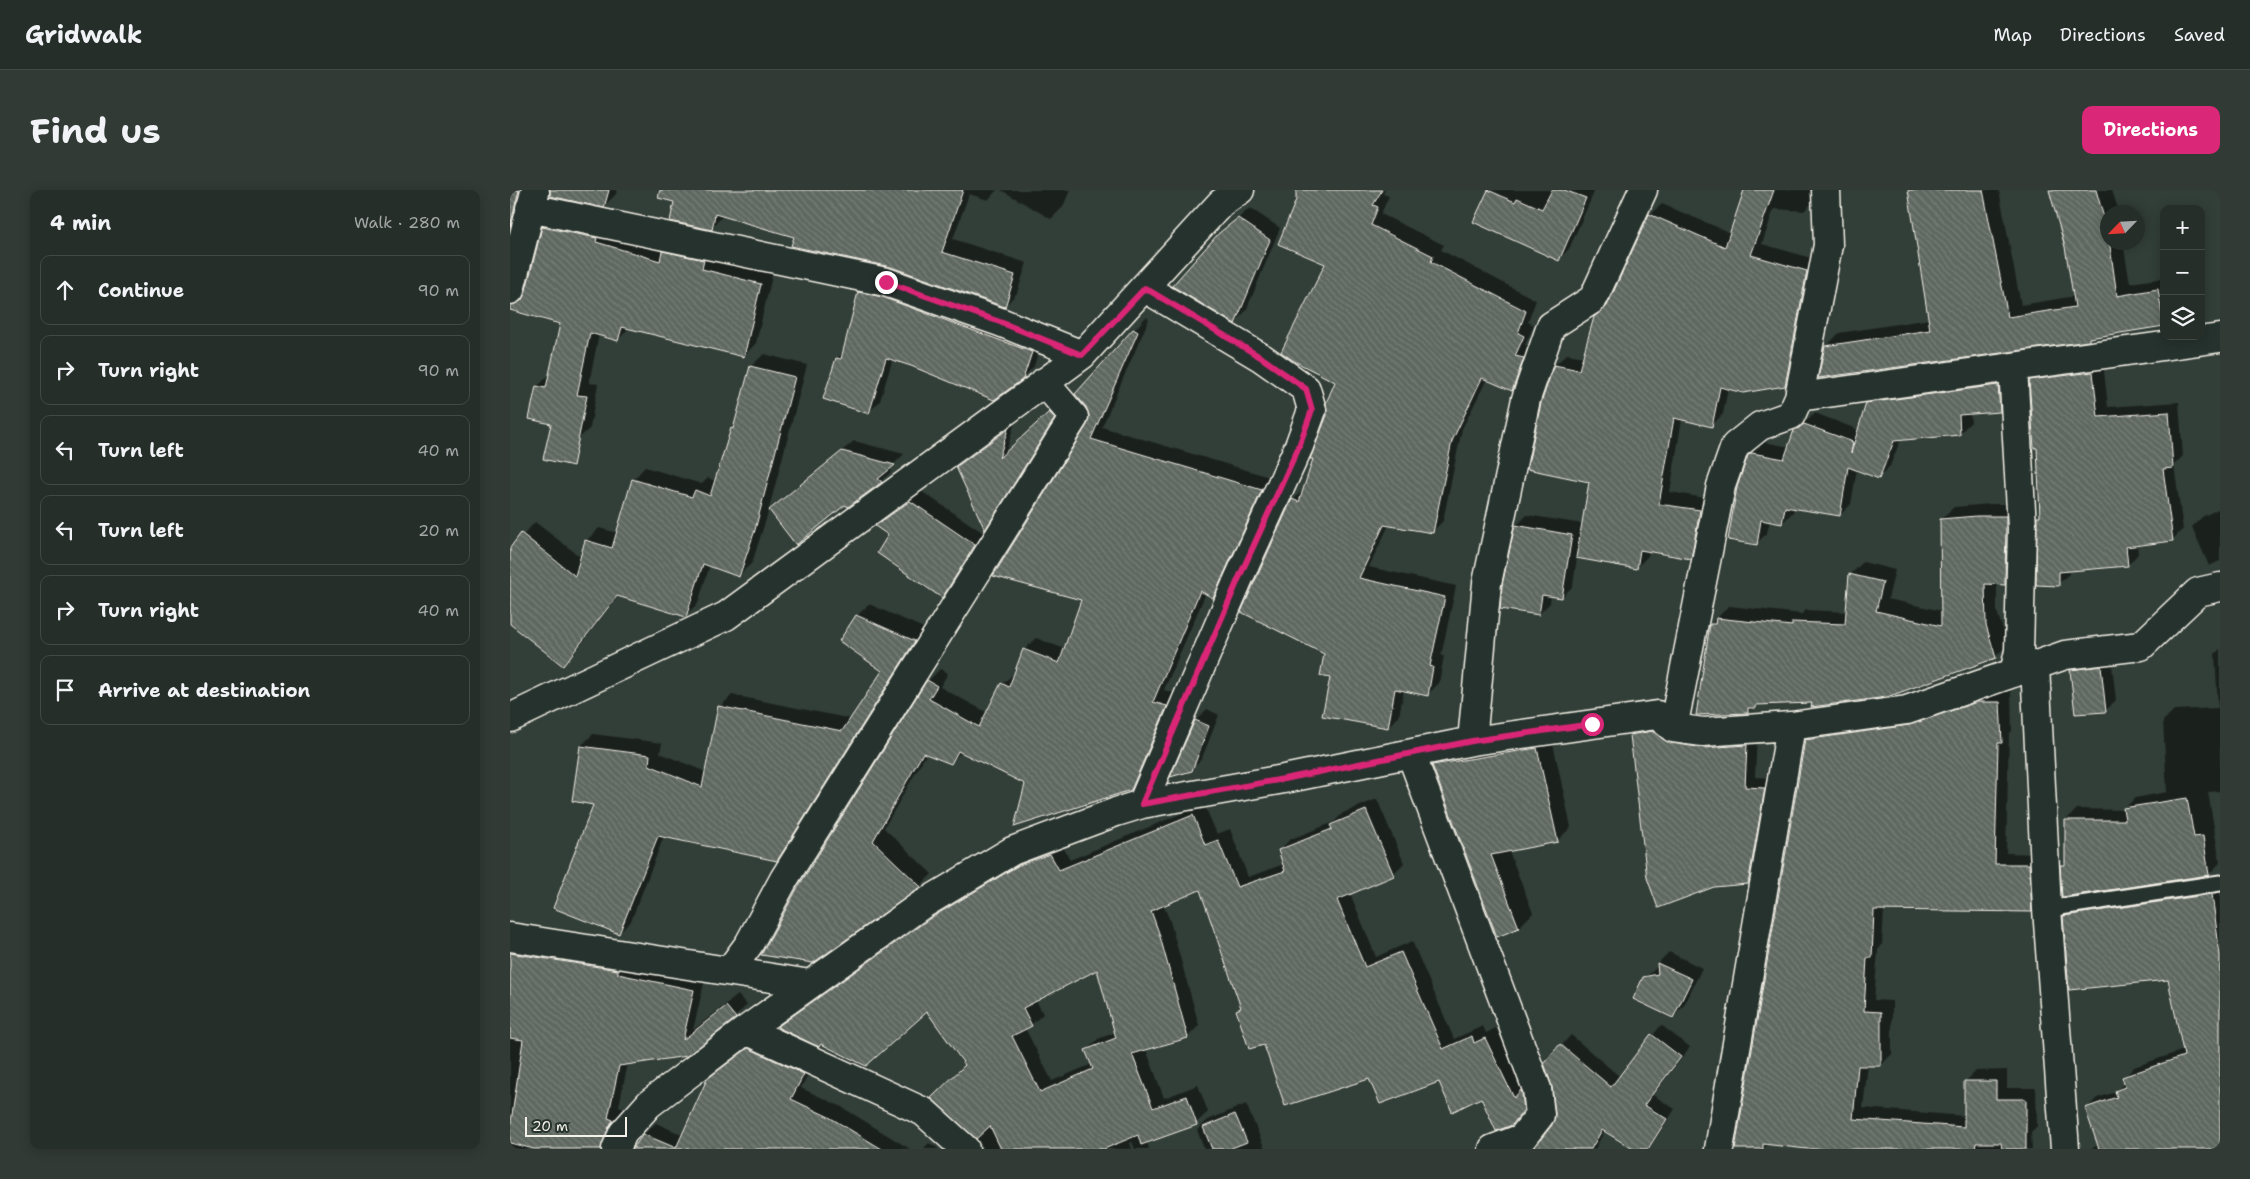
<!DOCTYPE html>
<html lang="en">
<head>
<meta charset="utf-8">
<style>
  body { margin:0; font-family:"Shantell Sans",sans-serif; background:#323a36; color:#f1f3f6 }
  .controls { position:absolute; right:15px; top:15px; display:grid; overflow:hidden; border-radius:10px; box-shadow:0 2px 12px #0003 }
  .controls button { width:45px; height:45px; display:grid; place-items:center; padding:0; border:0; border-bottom:1px solid #424a47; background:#262e2a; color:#f1f3f6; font:25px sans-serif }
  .compass { position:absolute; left:1590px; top:15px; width:45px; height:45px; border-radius:50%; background:#262e2a; box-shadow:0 2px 12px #0003; rotate:245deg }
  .scale { position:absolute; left:15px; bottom:12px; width:102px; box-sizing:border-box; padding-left:5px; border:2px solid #f4f1e8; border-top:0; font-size:14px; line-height:18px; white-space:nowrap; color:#f4f1e8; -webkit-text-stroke:4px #26332d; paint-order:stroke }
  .stop { position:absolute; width:15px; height:15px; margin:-11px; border:4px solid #db2777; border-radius:50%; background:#fff }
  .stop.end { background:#db2777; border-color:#fff; box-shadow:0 1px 5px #0008 }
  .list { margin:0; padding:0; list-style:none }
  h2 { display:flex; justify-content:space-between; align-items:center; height:65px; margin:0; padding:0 20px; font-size:21px }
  h2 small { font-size:16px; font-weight:400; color:#a4a8a8 }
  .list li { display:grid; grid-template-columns:32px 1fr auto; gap:15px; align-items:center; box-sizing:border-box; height:70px; margin:0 10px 10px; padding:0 10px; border:1px solid #424a47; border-radius:10px }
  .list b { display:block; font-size:19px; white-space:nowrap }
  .list em { font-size:16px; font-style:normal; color:#a4a8a8 }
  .icon { flex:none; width:28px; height:28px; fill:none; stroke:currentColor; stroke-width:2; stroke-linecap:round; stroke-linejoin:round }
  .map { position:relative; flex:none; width:1710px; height:959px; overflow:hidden; border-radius:10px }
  header { display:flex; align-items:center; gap:30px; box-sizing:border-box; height:70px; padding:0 25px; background:#262e2a; border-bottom:1px solid #424a47 }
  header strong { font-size:24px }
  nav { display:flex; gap:28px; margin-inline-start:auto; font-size:18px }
  .intro { display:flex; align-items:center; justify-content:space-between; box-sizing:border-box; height:120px; padding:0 30px }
  h1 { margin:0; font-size:35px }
  .button { padding:12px 22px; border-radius:10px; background:#db2777; color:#fff; font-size:18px; font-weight:700 }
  main { display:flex; gap:30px; padding:0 30px }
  aside { flex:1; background:#262e2a; border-radius:10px; box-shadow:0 2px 12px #0003 }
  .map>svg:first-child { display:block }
  .shadow { fill:#0007; fill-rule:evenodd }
  .building { fill:url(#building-back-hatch); stroke:#f4f1e8; fill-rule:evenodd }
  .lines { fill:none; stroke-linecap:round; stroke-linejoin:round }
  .lane-casing { stroke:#f4f1e8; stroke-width:19 }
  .street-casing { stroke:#f4f1e8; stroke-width:31 }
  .lane { stroke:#26332d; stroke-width:15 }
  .street { stroke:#26332d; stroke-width:28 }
  .route { stroke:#db2777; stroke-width:6 }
</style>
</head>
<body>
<header>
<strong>Gridwalk</strong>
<nav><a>Map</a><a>Directions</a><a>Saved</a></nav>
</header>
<div class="intro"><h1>Find us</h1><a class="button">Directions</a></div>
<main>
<aside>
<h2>4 min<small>Walk · 280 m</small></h2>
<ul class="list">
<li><svg class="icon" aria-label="ahead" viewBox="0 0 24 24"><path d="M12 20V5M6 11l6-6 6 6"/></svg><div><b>Continue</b></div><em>90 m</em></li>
<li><svg class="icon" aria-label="right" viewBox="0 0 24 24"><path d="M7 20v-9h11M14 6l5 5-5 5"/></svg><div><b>Turn right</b></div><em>90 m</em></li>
<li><svg class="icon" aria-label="left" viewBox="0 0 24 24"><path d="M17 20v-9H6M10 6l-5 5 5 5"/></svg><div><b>Turn left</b></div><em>40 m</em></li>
<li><svg class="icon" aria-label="left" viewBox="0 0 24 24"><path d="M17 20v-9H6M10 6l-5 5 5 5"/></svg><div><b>Turn left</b></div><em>20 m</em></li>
<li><svg class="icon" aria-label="right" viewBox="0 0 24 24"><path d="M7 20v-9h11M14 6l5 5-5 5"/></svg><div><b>Turn right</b></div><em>40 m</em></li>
<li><svg class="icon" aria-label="arrive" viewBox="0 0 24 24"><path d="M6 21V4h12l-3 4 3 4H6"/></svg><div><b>Arrive at destination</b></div></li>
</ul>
</aside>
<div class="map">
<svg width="1710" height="959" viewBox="0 0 1710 959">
  <defs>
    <pattern id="building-back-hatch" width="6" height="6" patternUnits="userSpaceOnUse" patternTransform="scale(1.25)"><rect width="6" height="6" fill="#5f6861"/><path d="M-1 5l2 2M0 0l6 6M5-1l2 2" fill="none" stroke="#777e78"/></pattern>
  </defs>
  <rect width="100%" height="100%" fill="#323e38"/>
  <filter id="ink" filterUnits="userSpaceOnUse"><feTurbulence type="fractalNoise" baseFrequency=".02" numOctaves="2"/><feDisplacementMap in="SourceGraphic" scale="10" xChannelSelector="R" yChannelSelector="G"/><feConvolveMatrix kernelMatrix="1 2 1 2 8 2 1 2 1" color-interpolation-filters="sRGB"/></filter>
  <g filter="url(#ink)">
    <path class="shadow" d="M 0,0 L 17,0 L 0,70 Z
      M 41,0 L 107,0 L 106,4 L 94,16 Z
      M 169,0 L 487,0 L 478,10 L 459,4 L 443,49 L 517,73 L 507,103 L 495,116 L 381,76 L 214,25 L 201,38 Z
      M 491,0 L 560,0 L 553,17 L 541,29 Z
      M 796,0 L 875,0 L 873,4 L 879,6 L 871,24 L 934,55 L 931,60 L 1026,110 L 1018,132 L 1024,135 L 1015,155 L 1024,157 L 1013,189 L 1002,200 L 977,189 L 952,239 L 933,331 L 922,342 L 879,335 L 859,377 L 946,396 L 931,466 L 934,466 L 929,493 L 918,504 L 894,500 L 889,526 L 878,537 L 821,487 L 783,310 L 795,298 L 827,192 L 816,73 Z
      M 979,0 L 1085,0 L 1059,59 L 1049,69 L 965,31 Z
      M 1235,0 L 1307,0 L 1306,9 L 1294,21 L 1264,19 L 1252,54 L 1308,70 L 1286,183 L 1275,195 L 1218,198 L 1213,224 L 1201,236 L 1172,229 L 1160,302 L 1201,309 L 1192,356 L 1180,367 L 1139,361 L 1138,366 L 1126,378 L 1067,367 L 1063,396 L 1052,407 L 1041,405 L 1040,413 L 1029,424 L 1006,336 L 1017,325 L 1073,334 L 1080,291 L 1032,214 L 1045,175 L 1057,164 L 1074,167 L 1140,25 L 1152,14 L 1221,43 Z
      M 1399,0 L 1489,0 L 1511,115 L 1565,106 L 1557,57 L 1540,0 L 1602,0 L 1609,22 L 1598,22 L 1598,52 L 1613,52 L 1620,93 L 1654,88 L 1654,134 L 1582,146 L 1579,149 L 1316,157 L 1329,143 L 1420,129 Z
      M 740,18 L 770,38 L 736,121 L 725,132 L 712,42 Z
      M 46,25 L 263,82 L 246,153 L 234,166 L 119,138 L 108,150 L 89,144 L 79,193 L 88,194 L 80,238 L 67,250 L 42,233 L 27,197 L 40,184 L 51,133 L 0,118 L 0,97 L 9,103 L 17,103 L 33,37 Z
      M 360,92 L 532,151 L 524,176 L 513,188 L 383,168 L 370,211 L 359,222 L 327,169 L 334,161 L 349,103 Z
      M 636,127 L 639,129 L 592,237 L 763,288 L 715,394 L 703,406 L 696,403 L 654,500 L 668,504 L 633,586 L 620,599 L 517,594 L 452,561 L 441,573 L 417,563 L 374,638 L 422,684 L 410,696 L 302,772 L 418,491 L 430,479 L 438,483 L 430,497 L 478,523 L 492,494 L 506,482 L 514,460 L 526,448 L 555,459 L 573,409 L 578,236 L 581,225 L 577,216 L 566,204 Z
      M 254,164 L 297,175 L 257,326 L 242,373 L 229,385 L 200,375 L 188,413 L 175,426 L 109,405 L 65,462 L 53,474 L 0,433 L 0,360 L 25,332 L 72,368 L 76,351 L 89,338 L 108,343 L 123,290 L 135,277 L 192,294 L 198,288 L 206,291 L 222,239 L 225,236 L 241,176 Z
      M 1593,172 L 1598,217 L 1669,212 L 1673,266 L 1664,275 L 1673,339 L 1663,349 L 1627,354 L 1628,364 L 1618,375 L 1559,380 L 1559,384 L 1548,394 L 1528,327 L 1531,325 L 1528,256 L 1521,191 L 1531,180 Z
      M 1499,185 L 1500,209 L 1489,220 L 1460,223 L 1461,232 L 1450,243 L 1391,249 L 1380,276 L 1369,287 L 1347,279 L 1341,314 L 1330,325 L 1284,317 L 1283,322 L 1272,333 L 1260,330 L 1257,343 L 1246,354 L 1239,266 L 1254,252 L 1280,257 L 1285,241 L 1305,223 L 1349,240 L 1357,214 L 1368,203 Z
      M 548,214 L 553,219 L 483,329 L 475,338 L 447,277 L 456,268 L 505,232 L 496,262 Z
      M 344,251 L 394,264 L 379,279 L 382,281 L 371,291 L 338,316 L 335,314 L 260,320 Z
      M 411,301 L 475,344 L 442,396 L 432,406 L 380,345 L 367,336 L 377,326 Z
      M 1481,314 L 1508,314 L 1507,381 L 1494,393 L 1487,393 L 1487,422 L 1498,454 L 1485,467 L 1303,511 L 1248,514 L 1238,522 L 1201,434 L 1219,416 L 1292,424 L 1296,420 L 1338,422 L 1341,384 L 1353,372 L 1385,380 L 1378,409 L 1432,421 L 1431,329 L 1444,317 Z
      M 1710,318 L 1710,371 L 1699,376 L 1682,337 L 1692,327 Z
      M 359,414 L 416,439 L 279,657 L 267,669 L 154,646 L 121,731 L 109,743 L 85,614 L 71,556 L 83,544 L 152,553 L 150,563 L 196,582 L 210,517 L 222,505 L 342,529 L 374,481 L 347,426 Z
      M 1710,459 L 1710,601 L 1698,602 L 1710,673 L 1699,684 L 1552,675 L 1556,671 L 1556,630 L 1567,619 L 1613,620 L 1625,608 L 1657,602 L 1653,531 L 1664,520 L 1708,518 L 1705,464 Z
      M 1601,466 L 1606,510 L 1595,521 L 1561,481 L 1572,470 Z
      M 1501,501 L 1502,541 L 1499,544 L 1496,663 L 1530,664 L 1532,709 L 1521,720 L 1374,719 L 1372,755 L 1368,760 L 1364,810 L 1382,811 L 1382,864 L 1371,875 L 1358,875 L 1353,918 L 1455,926 L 1455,892 L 1466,881 L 1497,880 L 1497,898 L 1526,898 L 1527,936 L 1521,942 L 1522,959 L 1309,959 L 1259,954 L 1253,959 L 1242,959 L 1297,550 L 1308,539 L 1479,502 Z
      M 697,519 L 709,525 L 692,568 L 681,580 L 663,585 L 686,530 Z
      M 1133,534 L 1247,544 L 1245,587 L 1265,588 L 1249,681 L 1238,692 L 1122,545 Z
      M 1041,544 L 1061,637 L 1047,651 L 999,661 L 1023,723 L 1009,737 L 923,575 L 937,561 Z
      M 867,609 L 894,673 L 883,684 L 840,703 L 866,767 L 902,751 L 944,849 L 973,836 L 976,843 L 986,838 L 1015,897 L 1025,908 L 1002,934 L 971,907 L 930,891 L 860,887 L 755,853 L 727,820 L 732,815 L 690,698 L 653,714 L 660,731 L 689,835 L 678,847 L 636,859 L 654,908 L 688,895 L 698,922 L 686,933 L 637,952 L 639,959 L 625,959 L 622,952 L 620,953 L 622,959 L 474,959 L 466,947 L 456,875 L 417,820 L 311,853 L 269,837 L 280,826 L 431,718 L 522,664 L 551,653 L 560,670 L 694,614 L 707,644 L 720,639 L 738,687 L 774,674 L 769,660 L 781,649 L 824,632 L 833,623 ZM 588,779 L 606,842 L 588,849 L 577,860 L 582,874 L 542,891 L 515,838 L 521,835 L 533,824 L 526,810 Z
      M 1710,693 L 1710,959 L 1580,959 L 1589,955 L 1576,919 L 1587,908 L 1606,902 L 1615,892 L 1614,888 L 1624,877 L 1674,860 L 1659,789 L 1554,727 L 1565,716 Z
      M 0,745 L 195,789 L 183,840 L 228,805 L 237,815 L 225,827 L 176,864 L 118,873 L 109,916 L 114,919 L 103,940 L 108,959 L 0,959 Z
      M 1159,762 L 1192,778 L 1174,815 L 1163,826 L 1134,788 L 1149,776 L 1148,773 Z
      M 1151,835 L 1180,857 L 1143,905 L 1165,919 L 1139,959 L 1126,959 L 1095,940 L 1085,959 L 1013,959 L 1029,953 L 1043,935 L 1047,923 L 1044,897 L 1035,873 L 1061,845 L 1110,887 Z
      M 250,848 L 304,873 L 291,898 L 330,916 L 400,959 L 125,959 L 134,944 L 146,933 L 173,945 L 198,890 L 210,878 Z
      M 736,914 L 755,959 L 694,959 L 687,940 L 698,930 Z
      M 419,953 L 429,959 L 413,959 Z"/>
    <path class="building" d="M 0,0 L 9,0 L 0,37 Z
      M 40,0 L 99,0 L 94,18 L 40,6 Z
      M 150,0 L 453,0 L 432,62 L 505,85 L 495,117 L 381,77 L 281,56 L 284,47 L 205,24 L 202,40 L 160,31 L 164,12 L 148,8 Z
      M 786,0 L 872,0 L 863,15 L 868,17 L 861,35 L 923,66 L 921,72 L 1016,121 L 1008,143 L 1014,146 L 1005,166 L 1014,168 L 1002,201 L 972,188 L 942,251 L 923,343 L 874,335 L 849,388 L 935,407 L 920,476 L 923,477 L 918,506 L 885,499 L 878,538 L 812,526 L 820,488 L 810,486 L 814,464 L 731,422 L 782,309 L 789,312 L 803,269 L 800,269 L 817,225 L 816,213 L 825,192 L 784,171 L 771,162 L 815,74 L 768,54 L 786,10 Z
      M 978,0 L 1005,12 L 1007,8 L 1032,19 L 1042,0 L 1054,0 L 1076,8 L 1049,71 L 963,32 Z
      M 1234,0 L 1264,0 L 1241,65 L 1297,81 L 1275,196 L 1233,203 L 1210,197 L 1202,237 L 1164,228 L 1149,314 L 1190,320 L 1181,369 L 1130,360 L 1127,379 L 1066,368 L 1079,292 L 1017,279 L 1031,213 L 1044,175 L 1069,180 L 1084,127 L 1097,116 L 1139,24 L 1215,57 Z
      M 1398,0 L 1473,0 L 1498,127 L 1565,117 L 1555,57 L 1539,0 L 1586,0 L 1598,42 L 1607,106 L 1648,99 L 1654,136 L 1579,148 L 1579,151 L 1308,188 L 1315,156 L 1420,140 Z
      M 728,28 L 760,50 L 725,134 L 662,96 L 709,43 Z
      M 32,37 L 87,48 L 86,52 L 150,71 L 152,61 L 194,70 L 192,79 L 251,94 L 234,167 L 112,137 L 108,151 L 80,143 L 67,205 L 77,206 L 63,276 L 33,269 L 41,234 L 19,229 L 26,196 L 36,198 L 50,134 L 0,120 L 0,115 L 11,111 L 15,104 Z
      M 348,102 L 372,107 L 522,162 L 513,189 L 484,210 L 401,176 L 376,168 L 359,224 L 313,209 L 326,168 L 331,169 Z
      M 623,139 L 628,142 L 581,249 L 752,300 L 703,408 L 690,401 L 643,512 L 657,516 L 621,600 L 504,637 L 515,594 L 448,561 L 441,574 L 413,563 L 363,651 L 411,697 L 303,773 L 251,765 L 288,697 L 417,490 L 427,496 L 419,509 L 469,537 L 491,493 L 499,497 L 513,459 L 549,473 L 571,410 L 483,386 L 577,235 L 579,225 L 576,217 L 565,204 Z
      M 240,176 L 285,187 L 245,340 L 229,387 L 193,374 L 176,427 L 107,406 L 53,476 L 0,434 L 0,358 L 11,343 L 65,386 L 75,350 L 102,358 L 122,289 L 182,307 L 185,300 L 200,306 L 221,238 L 223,239 Z
      M 1583,182 L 1588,227 L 1659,222 L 1663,278 L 1653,279 L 1663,351 L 1616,357 L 1618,376 L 1549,382 L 1549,396 L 1526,395 L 1527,327 L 1530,327 L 1527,258 L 1524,258 L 1519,190 Z
      M 1488,195 L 1490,222 L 1449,225 L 1450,245 L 1384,251 L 1369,289 L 1338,277 L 1330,326 L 1275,317 L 1272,334 L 1251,330 L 1247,355 L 1218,350 L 1227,297 L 1238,265 L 1242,263 L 1274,269 L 1284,240 L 1294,234 L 1343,252 L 1341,263 L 1356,213 Z
      M 539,222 L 545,228 L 475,340 L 446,277 L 498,239 L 489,268 Z
      M 332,261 L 385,275 L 368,289 L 372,292 L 338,317 L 335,315 L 286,355 L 259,320 Z
      M 400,311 L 465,355 L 432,408 L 367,363 L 378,345 L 365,336 Z
      M 1467,326 L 1496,326 L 1495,395 L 1475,394 L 1476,435 L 1486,468 L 1377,507 L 1301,517 L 1302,513 L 1246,515 L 1246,518 L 1238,518 L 1238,523 L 1186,525 L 1200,434 L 1205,434 L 1206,428 L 1282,436 L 1282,432 L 1335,434 L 1339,384 L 1373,392 L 1366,421 L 1431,436 L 1430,329 Z
      M 1005,335 L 1062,345 L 1052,408 L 1032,405 L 1029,425 L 990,419 L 992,395 Z
      M 346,425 L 405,451 L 267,671 L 148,646 L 109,744 L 43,718 L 83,615 L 62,611 L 70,556 L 140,565 L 139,575 L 192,597 L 208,516 L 332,541 L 372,481 L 329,451 Z
      M 1591,476 L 1596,522 L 1565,524 L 1560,480 Z
      M 1467,512 L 1490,512 L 1492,553 L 1488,553 L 1485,674 L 1519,674 L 1522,722 L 1364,720 L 1362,768 L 1357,768 L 1354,821 L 1371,822 L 1371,876 L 1348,876 L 1343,929 L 1454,937 L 1454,891 L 1486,891 L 1486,909 L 1516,909 L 1516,959 L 1492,959 L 1491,953 L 1466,953 L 1465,959 L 1297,959 L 1253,954 L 1253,959 L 1225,959 L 1295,550 L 1399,535 Z
      M 685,530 L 699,536 L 682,581 L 660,587 Z
      M 1142,541 L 1161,553 L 1194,558 L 1237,555 L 1235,597 L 1255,598 L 1238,694 L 1204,697 L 1148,718 L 1137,688 L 1120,545 Z
      M 1027,558 L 1048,652 L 981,665 L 1009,738 L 987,747 L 922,575 Z
      M 1677,608 L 1684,647 L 1693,646 L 1699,685 L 1552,707 L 1550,675 L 1555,675 L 1555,630 L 1615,630 L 1613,618 Z
      M 856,620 L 884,686 L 827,710 L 855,777 L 891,762 L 933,859 L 962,846 L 964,853 L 975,848 L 1004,908 L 1011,900 L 1012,903 L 1014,920 L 1002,935 L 986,941 L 971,908 L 942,922 L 929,892 L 870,914 L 859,889 L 775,916 L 754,855 L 739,859 L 726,820 L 731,818 L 690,700 L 641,721 L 649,743 L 678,848 L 622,864 L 643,918 L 677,906 L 687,935 L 631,955 L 628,945 L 594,959 L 491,959 L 480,936 L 466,949 L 421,908 L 455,875 L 417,822 L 356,876 L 311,854 L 309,857 L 267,837 L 419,729 L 509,675 L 540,664 L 549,680 L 683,625 L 695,655 L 708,650 L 727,697 L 775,681 L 768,660 L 822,639 L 820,635 ZM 587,780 L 606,848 L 575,860 L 583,879 L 530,902 L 502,846 L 522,836 L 513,818 Z
      M 1702,704 L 1710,765 L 1710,959 L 1589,959 L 1575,918 L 1607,907 L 1605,901 L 1615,897 L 1612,887 L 1674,866 L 1658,790 L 1559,800 L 1553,726 Z
      M 0,763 L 108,780 L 108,784 L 184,800 L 173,850 L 216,816 L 226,828 L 177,866 L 109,876 L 98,928 L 103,930 L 99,937 L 91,959 L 24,959 L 0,953 L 0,939 L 13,850 L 0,848 Z
      M 1147,773 L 1182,789 L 1163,828 L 1123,809 L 1133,787 L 1148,784 Z
      M 1141,844 L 1171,867 L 1134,915 L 1157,929 L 1138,959 L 1123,959 L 1092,940 L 1081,959 L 1023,959 L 1042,935 L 1045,924 L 1042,897 L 1034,873 L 1050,854 L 1101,897 Z
      M 238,858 L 294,884 L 281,909 L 319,927 L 372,959 L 123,959 L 133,944 L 166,958 L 197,889 Z
      M 725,924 L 737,952 L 719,959 L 702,959 L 693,937 Z"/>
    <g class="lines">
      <g class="lane-casing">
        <path id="lane" d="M 1537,719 L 1710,693"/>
      </g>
      <g class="street-casing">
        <path id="street" d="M 20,18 L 376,92 L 490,132 L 572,165
          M 0,100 L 25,2
          M 1503,177 L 1512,338 L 1509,461 L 1504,483
          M 1289,207 L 1710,148
          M 1525,475 L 1537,719 L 1555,959
          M 0,528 L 216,426 L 572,165 L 711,13 L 730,0
          M 1163,538 L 1211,296 L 1225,256 L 1250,236 L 1281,225 L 1289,207 L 1318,55 L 1316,0
          M 962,551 L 977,393 L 1016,209 L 1041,136 L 1083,109 L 1133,0
          M 901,564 L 1027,899 L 1030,925 L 1012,948 L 983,959
          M 632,614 L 728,390 L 789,256 L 802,220 L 796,199 L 752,168 L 635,98
          M 0,747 L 300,794
          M 220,780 L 239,754 L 274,689 L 564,227 L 534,192
          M 236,840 L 414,922 L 455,959
          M 106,959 L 113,943 L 139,914 L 236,840 L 410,716 L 502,661 L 606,622 L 632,614 L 774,589 L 962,551 L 1147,525 L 1163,538 L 1193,542 L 1281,536 L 1397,520 L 1555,465 L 1631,456 L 1688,402 L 1710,397
          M 1209,959 L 1281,536"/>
      </g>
      <use href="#lane" class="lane"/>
      <use href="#street" class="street"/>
    </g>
  </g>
  <g class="lines" filter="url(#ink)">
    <path class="route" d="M 376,92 L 490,132 L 572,165 L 635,98 L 752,168 L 796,199 L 802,220 L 789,256 L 728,390 L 632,614 L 774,589 L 962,551 L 1082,534"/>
  </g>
</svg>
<div class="controls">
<button>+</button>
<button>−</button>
<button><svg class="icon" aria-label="layers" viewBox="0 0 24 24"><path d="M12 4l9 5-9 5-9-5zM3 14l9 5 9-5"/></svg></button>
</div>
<svg class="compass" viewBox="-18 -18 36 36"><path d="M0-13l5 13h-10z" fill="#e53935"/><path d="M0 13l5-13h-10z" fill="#a4a8a8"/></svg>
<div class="scale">20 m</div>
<div class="stop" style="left:1082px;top:534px"></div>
<div class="stop end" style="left:376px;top:92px"></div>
</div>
</main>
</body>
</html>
